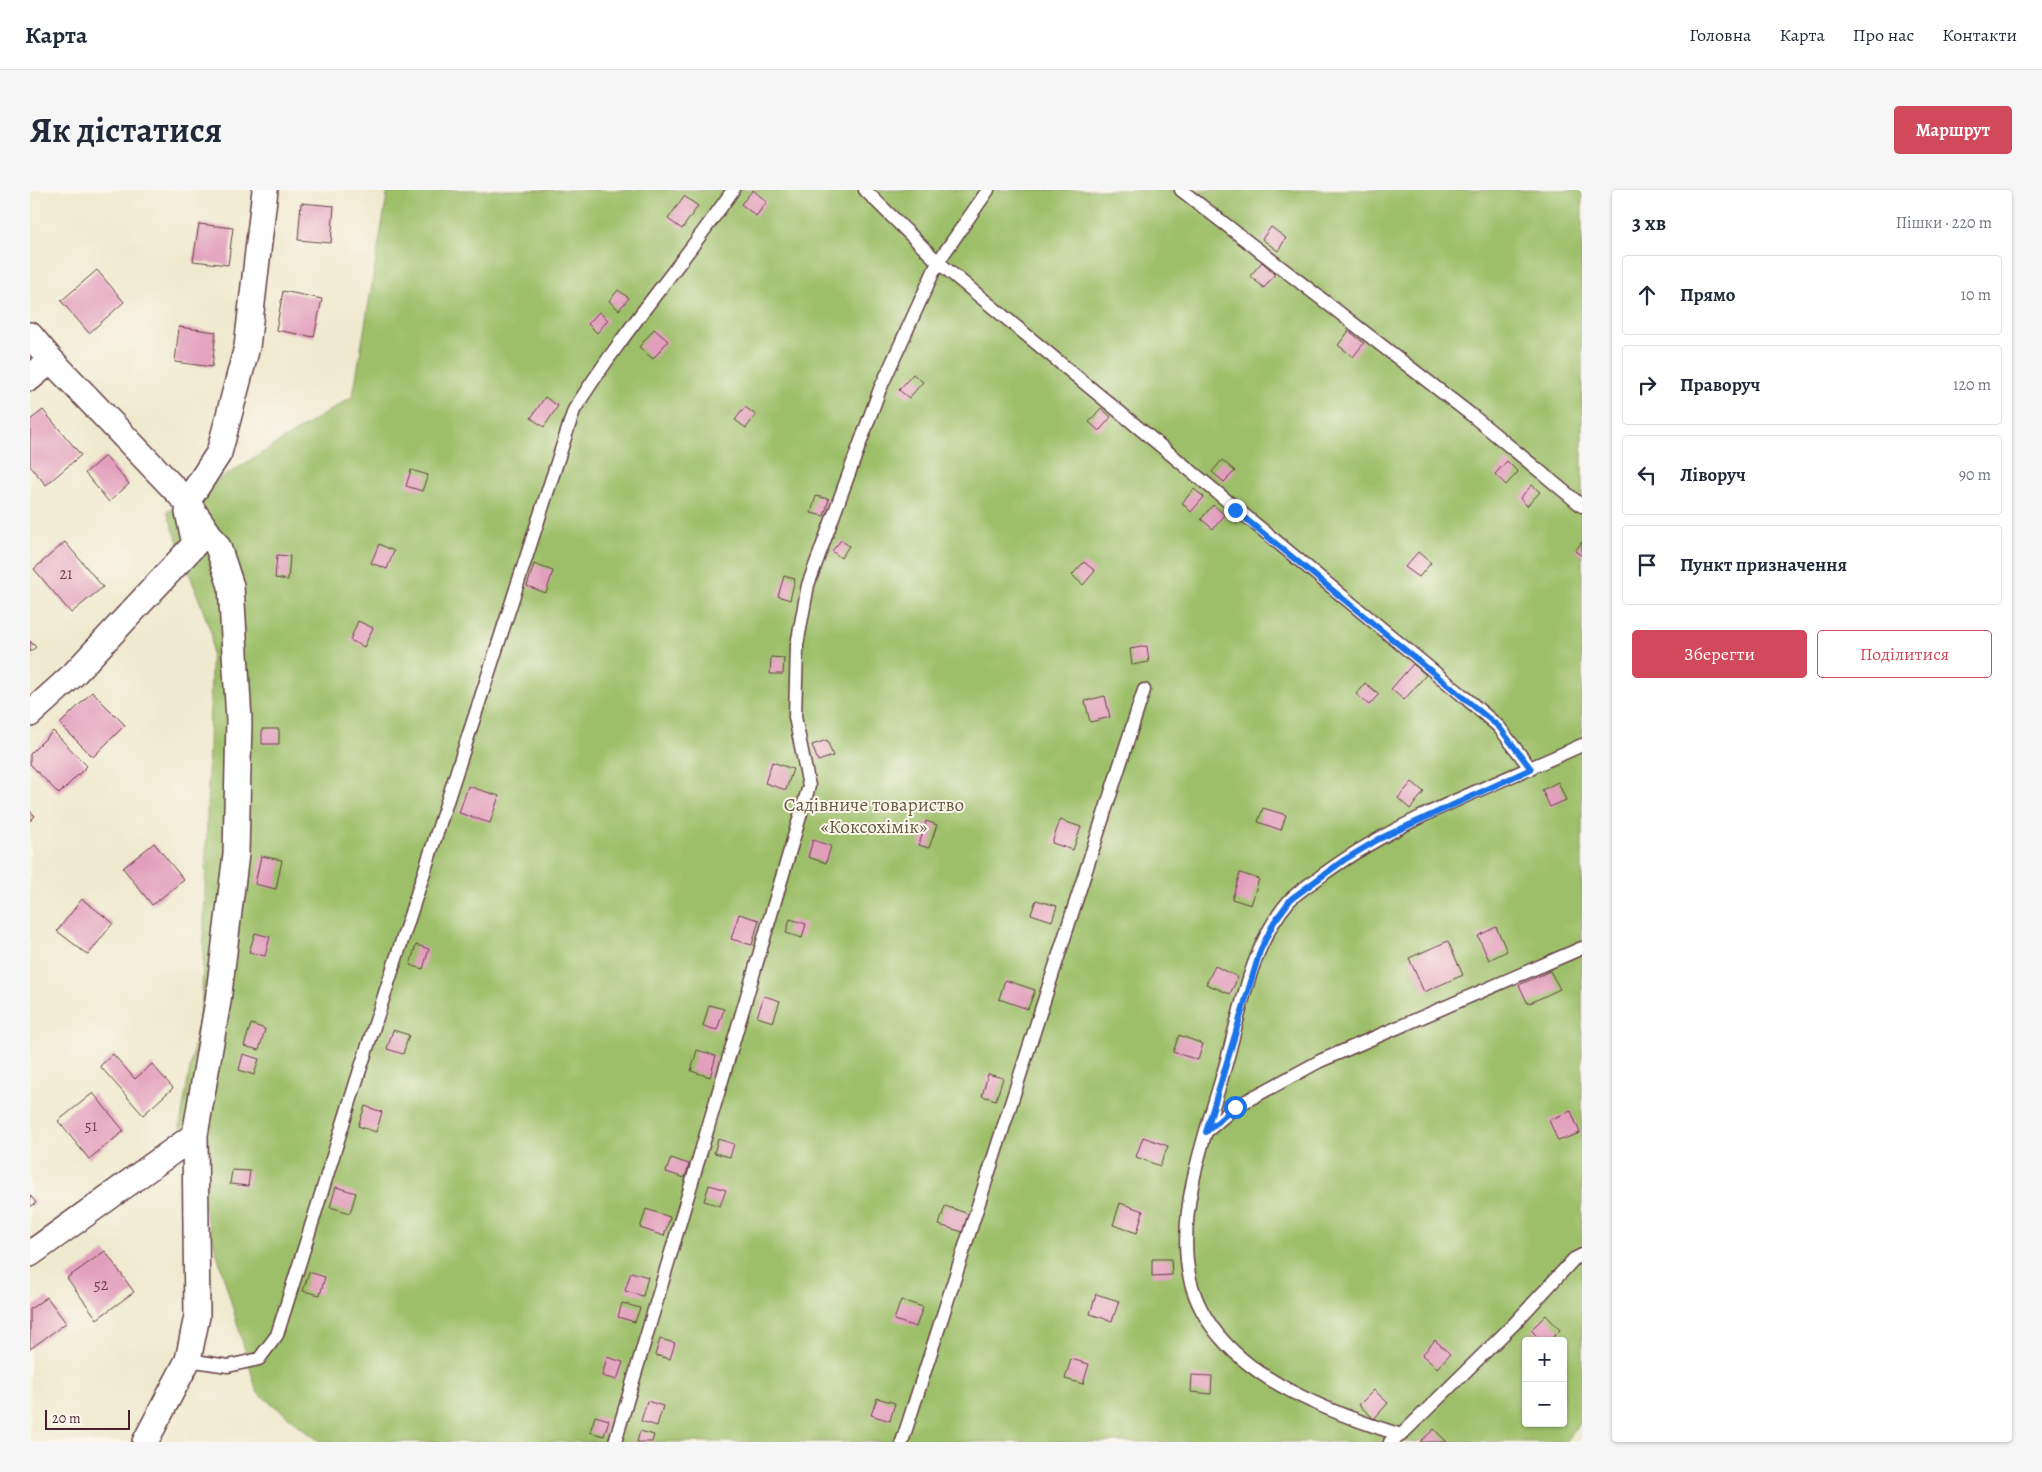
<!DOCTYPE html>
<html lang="uk">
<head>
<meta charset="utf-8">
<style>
  body { margin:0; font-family:Alegreya,serif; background:#f6f6f7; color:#1f2937 }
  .controls { position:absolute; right:15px; bottom:15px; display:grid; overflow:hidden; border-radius:5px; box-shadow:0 1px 4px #0004 }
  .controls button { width:45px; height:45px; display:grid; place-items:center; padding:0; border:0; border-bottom:1px solid #e0e1e3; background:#fff; color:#1f2937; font:25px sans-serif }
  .scale { position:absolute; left:15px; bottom:12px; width:85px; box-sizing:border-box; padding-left:5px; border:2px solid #4a1f2b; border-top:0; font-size:14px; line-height:18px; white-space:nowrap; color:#4a1f2b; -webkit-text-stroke:4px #fbf7ec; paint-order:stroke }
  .stop { position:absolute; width:15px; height:15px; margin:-11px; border:4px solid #1a73e8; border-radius:50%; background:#fff }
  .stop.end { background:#1a73e8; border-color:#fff; box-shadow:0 1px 5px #0008 }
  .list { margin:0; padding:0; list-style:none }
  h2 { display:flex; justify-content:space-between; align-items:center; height:65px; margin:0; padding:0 20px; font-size:21px }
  h2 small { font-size:16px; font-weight:400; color:#747a83 }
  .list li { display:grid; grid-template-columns:32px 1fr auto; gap:15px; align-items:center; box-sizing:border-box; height:80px; margin:0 10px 10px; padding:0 10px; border:1px solid #e0e1e3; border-radius:5px }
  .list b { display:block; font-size:19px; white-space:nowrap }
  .list em { font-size:16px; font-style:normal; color:#747a83 }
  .actions { display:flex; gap:10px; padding:15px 20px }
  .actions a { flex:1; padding:11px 0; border:1px solid #d1495b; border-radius:5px; text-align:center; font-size:18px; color:#d1495b }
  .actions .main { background:#d1495b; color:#fff }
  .icon { flex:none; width:28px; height:28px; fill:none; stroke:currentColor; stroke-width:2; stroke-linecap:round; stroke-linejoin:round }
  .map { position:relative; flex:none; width:1552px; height:1252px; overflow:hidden; border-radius:5px }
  header { display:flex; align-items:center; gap:30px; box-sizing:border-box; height:70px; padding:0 25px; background:#fff; border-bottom:1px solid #e0e1e3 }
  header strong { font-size:24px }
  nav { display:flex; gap:28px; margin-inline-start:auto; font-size:18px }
  .intro { display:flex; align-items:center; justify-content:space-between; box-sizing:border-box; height:120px; padding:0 30px }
  h1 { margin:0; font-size:35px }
  .button { padding:12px 22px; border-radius:5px; background:#d1495b; color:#fff; font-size:18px; font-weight:700 }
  main { display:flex; gap:30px; padding:0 30px }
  aside { flex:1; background:#fff; border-radius:5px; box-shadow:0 1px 4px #0004 }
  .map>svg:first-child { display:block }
  .green { fill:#9dbf69; stroke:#746f4a; fill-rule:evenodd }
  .building { fill:#e29fbc }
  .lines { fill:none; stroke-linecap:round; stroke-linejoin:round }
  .lane-casing { stroke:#633d44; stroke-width:15 }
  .street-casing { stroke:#633d44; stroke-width:28 }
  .lane { stroke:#fff; stroke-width:12 }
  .street { stroke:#fff; stroke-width:25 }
  .route { stroke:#1a73e8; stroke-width:6 }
  .labels { text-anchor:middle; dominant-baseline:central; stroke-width:4; stroke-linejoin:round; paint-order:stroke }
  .number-label { font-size:16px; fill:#703f4f }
  .park-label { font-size:19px; fill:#675741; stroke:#fbf7ec }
</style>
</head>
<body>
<header>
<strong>Карта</strong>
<nav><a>Головна</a><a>Карта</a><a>Про нас</a><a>Контакти</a></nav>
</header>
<div class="intro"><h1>Як дістатися</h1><a class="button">Маршрут</a></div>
<main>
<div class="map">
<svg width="1552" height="1252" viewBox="0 0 1552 1252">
  <rect width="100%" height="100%" fill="#fbf7ec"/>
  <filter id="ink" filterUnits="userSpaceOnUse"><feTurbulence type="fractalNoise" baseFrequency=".02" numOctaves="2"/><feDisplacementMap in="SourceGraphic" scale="10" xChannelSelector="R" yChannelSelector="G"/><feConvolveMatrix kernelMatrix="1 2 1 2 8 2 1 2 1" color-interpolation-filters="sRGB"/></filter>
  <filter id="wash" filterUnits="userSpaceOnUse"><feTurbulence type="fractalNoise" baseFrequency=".0096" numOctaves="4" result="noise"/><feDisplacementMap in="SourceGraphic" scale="20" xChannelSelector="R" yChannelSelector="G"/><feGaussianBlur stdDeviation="1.12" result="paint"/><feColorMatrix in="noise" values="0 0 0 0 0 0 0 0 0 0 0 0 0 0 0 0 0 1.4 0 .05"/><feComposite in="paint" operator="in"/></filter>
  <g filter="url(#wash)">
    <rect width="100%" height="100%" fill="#efe9cf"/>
    <path class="green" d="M 358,0 L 1552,0 L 1552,1229 L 1535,1252 L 290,1252 L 227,1202 L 150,935 L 172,811 L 182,445 L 137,322 L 323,206 ZM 1496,1151 L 1533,1151 L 1533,1233 L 1496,1233 Z"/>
    <g id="blocks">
      <path class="building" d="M 723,0 L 737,12 L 726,26 L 711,14 Z
        M 654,6 L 668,16 L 652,39 L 638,29 Z
        M 271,13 L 304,16 L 301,53 L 268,50 Z
        M 169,34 L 203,38 L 198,75 L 163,71 Z
        M 1241,37 L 1256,48 L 1248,61 L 1232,49 Z
        M 1232,72 L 1245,84 L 1234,98 L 1220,86 Z
        M 67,80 L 94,112 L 59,143 L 31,111 Z
        M 588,100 L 599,108 L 589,120 L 579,111 Z
        M 253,101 L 292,109 L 284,147 L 246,140 Z
        M 569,122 L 578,130 L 567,143 L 558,134 Z
        M 149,137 L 186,142 L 182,177 L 145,172 Z
        M 624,139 L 638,151 L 623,169 L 609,157 Z
        M 1319,141 L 1334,153 L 1323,167 L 1308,155 Z
        M 883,184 L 893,192 L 879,208 L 869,200 Z
        M 515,207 L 528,216 L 514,237 L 501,228 Z
        M 715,217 L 726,225 L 716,238 L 705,230 Z
        M 1071,218 L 1081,227 L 1069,241 L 1059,232 Z
        M 13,220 L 51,265 L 16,295 L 0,276 L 0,230 Z
        M 75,266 L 99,294 L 79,312 L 55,283 Z
        M 1192,270 L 1205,281 L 1194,292 L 1182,282 Z
        M 1477,271 L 1488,282 L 1476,295 L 1465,284 Z
        M 381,280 L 398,285 L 392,301 L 376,296 Z
        M 1502,295 L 1510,302 L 1497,316 L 1490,308 Z
        M 1164,299 L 1174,307 L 1161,322 L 1152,313 Z
        M 786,306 L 799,309 L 794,326 L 781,323 Z
        M 1183,315 L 1195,325 L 1183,339 L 1171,329 Z
        M 811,350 L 819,356 L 811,368 L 802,361 Z
        M 35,352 L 73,397 L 41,423 L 4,379 Z
        M 1552,352 L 1552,366 L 1545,361 Z
        M 349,354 L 364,361 L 357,379 L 341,373 Z
        M 1388,362 L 1401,373 L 1389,387 L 1375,377 Z
        M 247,365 L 260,366 L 258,390 L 245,388 Z
        M 1054,372 L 1065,381 L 1053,395 L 1042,385 Z
        M 504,374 L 523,381 L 516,403 L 497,396 Z
        M 754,386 L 765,389 L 760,410 L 748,406 Z
        M 328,431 L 343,438 L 334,457 L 320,450 Z
        M 0,451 L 6,457 L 0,462 Z
        M 1117,456 L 1119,472 L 1102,475 L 1100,459 Z
        M 741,467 L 754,468 L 753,484 L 740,484 Z
        M 1383,474 L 1396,485 L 1374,510 L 1361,499 Z
        M 1335,493 L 1349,504 L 1339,515 L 1326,504 Z
        M 62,502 L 95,535 L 63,567 L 30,534 Z
        M 1075,506 L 1080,527 L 1060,532 L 1055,511 Z
        M 232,539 L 249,539 L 249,554 L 232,554 Z
        M 23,541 L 57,576 L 29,604 L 0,574 L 0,564 Z
        M 797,550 L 803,566 L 788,571 L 782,555 Z
        M 742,572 L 763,579 L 756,600 L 735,593 Z
        M 1382,592 L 1394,602 L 1380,619 L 1368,608 Z
        M 1528,592 L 1536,610 L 1520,617 L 1512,600 Z
        M 438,596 L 469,606 L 460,633 L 429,623 Z
        M 1233,618 L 1256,625 L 1251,640 L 1228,632 Z
        M 0,621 L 5,626 L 0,631 Z
        M 1030,630 L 1051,637 L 1043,660 L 1022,653 Z
        M 896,631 L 907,635 L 899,658 L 889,655 Z
        M 783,650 L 801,656 L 796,673 L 778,667 Z
        M 124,653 L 154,690 L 122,715 L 93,678 Z
        M 231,666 L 252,670 L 246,699 L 225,694 Z
        M 1210,683 L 1229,689 L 1221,715 L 1202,709 Z
        M 52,709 L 83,733 L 58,765 L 27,741 Z
        M 1006,710 L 1027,716 L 1022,731 L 1001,724 Z
        M 709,724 L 729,730 L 722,755 L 701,749 Z
        M 760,729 L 776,734 L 772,748 L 756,743 Z
        M 1466,737 L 1477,761 L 1459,770 L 1448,746 Z
        M 225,743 L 240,747 L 235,766 L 219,762 Z
        M 1418,751 L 1433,785 L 1394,802 L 1379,768 Z
        M 386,755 L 399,759 L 393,779 L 380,775 Z
        M 1185,776 L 1208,787 L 1200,804 L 1176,794 Z
        M 1520,781 L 1530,799 L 1498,814 L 1489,795 Z
        M 975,790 L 1005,800 L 998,819 L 969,809 Z
        M 734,806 L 750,811 L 743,832 L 727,827 Z
        M 679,815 L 694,819 L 687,840 L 673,836 Z
        M 221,834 L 235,839 L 229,860 L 214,856 Z
        M 363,840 L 379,845 L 373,864 L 357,859 Z
        M 1149,845 L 1173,854 L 1168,870 L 1143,862 Z
        M 667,860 L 686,866 L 680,887 L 661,881 Z
        M 83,864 L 105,889 L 122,874 L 143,898 L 113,925 L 70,876 Z
        M 213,864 L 229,869 L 224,885 L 209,880 Z
        M 958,884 L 973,888 L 966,910 L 952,906 Z
        M 63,903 L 94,941 L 59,969 L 28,931 Z
        M 335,916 L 352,922 L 346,942 L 328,936 Z
        M 1541,921 L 1550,943 L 1528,951 L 1519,930 Z
        M 1113,947 L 1138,956 L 1130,976 L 1106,967 Z
        M 688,949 L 704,954 L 700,967 L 684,963 Z
        M 641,968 L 659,974 L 655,988 L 636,982 Z
        M 202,980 L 220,981 L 218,996 L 200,994 Z
        M 679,995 L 696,1000 L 690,1016 L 674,1011 Z
        M 306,997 L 326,1003 L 320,1023 L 300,1017 Z
        M 0,1005 L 6,1013 L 0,1017 Z
        M 1090,1013 L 1113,1021 L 1107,1043 L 1083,1035 Z
        M 915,1016 L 939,1024 L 933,1042 L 909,1035 Z
        M 616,1019 L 640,1027 L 634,1046 L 610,1038 Z
        M 75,1061 L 104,1102 L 67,1129 L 37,1088 Z
        M 1122,1069 L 1141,1069 L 1142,1085 L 1122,1086 Z
        M 279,1082 L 295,1087 L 290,1105 L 273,1101 Z
        M 601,1082 L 618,1087 L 613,1106 L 595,1101 Z
        M 1066,1104 L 1089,1111 L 1082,1131 L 1060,1124 Z
        M 17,1107 L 36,1133 L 0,1159 L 0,1119 Z
        M 871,1110 L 893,1117 L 886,1137 L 864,1130 Z
        M 592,1113 L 610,1118 L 605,1132 L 588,1127 Z
        M 1516,1125 L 1530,1140 L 1519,1151 L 1512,1151 L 1501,1140 Z
        M 630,1149 L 645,1153 L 640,1169 L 625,1165 Z
        M 1405,1150 L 1420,1164 L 1407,1178 L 1392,1165 Z
        M 577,1167 L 593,1172 L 587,1190 L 572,1186 Z
        M 1041,1169 L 1059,1174 L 1053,1194 L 1035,1189 Z
        M 1162,1185 L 1182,1186 L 1181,1204 L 1161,1202 Z
        M 1344,1200 L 1358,1213 L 1344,1229 L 1329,1215 Z
        M 847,1208 L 865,1213 L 860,1231 L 841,1225 Z
        M 617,1211 L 633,1216 L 627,1236 L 611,1231 Z
        M 565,1226 L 579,1230 L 574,1246 L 560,1242 Z
        M 1404,1239 L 1417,1252 L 1390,1252 Z
        M 610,1241 L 624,1245 L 622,1252 L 607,1252 Z"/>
    </g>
  </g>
  <g filter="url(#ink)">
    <use href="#blocks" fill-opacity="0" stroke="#633d44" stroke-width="1"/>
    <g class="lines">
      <g class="lane-casing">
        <path id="lane" d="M 835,0 L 908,72 L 1431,504 L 1469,537 L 1501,579
          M 1151,0 L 1444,227 L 1552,316
          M 1176,942 L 1205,917 L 1290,871 L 1552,758
          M 158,1170 L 198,1176 L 229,1169 L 247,1145 L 329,883 L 544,220 C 592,143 652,74 703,0
          M 1371,1245 C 1287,1219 1167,1174 1157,1071 C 1151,1008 1176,943 1193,884 C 1210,827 1219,757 1259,711 C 1269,700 1284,692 1295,683 C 1371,628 1467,594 1552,555
          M 585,1252 L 779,596 L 765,527 L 767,455 L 778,395 L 850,199 L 908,72 L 958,0
          M 872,1252 L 1114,500
          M 1360,1252 L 1371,1245 L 1484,1134 L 1544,1069 L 1552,1065"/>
      </g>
      <g class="street-casing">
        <path id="street" d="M 0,145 L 21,170 L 157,312 L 188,357 L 201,396 L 209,530 L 206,664 L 188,811 L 165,945 L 167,1126 L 158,1170 L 115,1252
          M 0,188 L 21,170
          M 157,312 L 189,263 L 217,157 L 235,0
          M 0,524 L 43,485 L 165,354 L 158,322
          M 0,1064 L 165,945"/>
      </g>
      <use href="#lane" class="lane"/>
      <use href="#street" class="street"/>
    </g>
  </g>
  <g class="lines" filter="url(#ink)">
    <path class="route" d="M 1205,917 L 1176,942 L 1230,761 L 1244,732 L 1261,709 L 1314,670 L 1349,649 L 1501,579 L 1469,537 L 1205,320"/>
  </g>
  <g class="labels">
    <g class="number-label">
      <text x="36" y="384">21</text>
      <text x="61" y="936">51</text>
      <text x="71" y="1095">52</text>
    </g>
    <g class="park-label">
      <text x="844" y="615">Садівниче товариство<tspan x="844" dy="22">«Коксохімік»</tspan></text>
    </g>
  </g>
</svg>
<div class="controls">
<button>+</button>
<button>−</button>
</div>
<div class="scale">20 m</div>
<div class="stop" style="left:1205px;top:917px"></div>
<div class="stop end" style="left:1205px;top:320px"></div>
</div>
<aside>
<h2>3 хв<small>Пішки · 220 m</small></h2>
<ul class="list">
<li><svg class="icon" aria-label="ahead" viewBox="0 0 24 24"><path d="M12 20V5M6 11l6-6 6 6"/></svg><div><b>Прямо</b></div><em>10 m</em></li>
<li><svg class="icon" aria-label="right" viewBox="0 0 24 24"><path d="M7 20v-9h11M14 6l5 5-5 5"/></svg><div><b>Праворуч</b></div><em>120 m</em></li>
<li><svg class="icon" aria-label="left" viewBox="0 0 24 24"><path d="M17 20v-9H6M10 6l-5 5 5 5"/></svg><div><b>Ліворуч</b></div><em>90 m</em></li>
<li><svg class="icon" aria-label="arrive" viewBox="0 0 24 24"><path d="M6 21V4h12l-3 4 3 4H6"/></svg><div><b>Пункт призначення</b></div></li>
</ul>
<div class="actions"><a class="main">Зберегти</a><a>Поділитися</a></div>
</aside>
</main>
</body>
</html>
